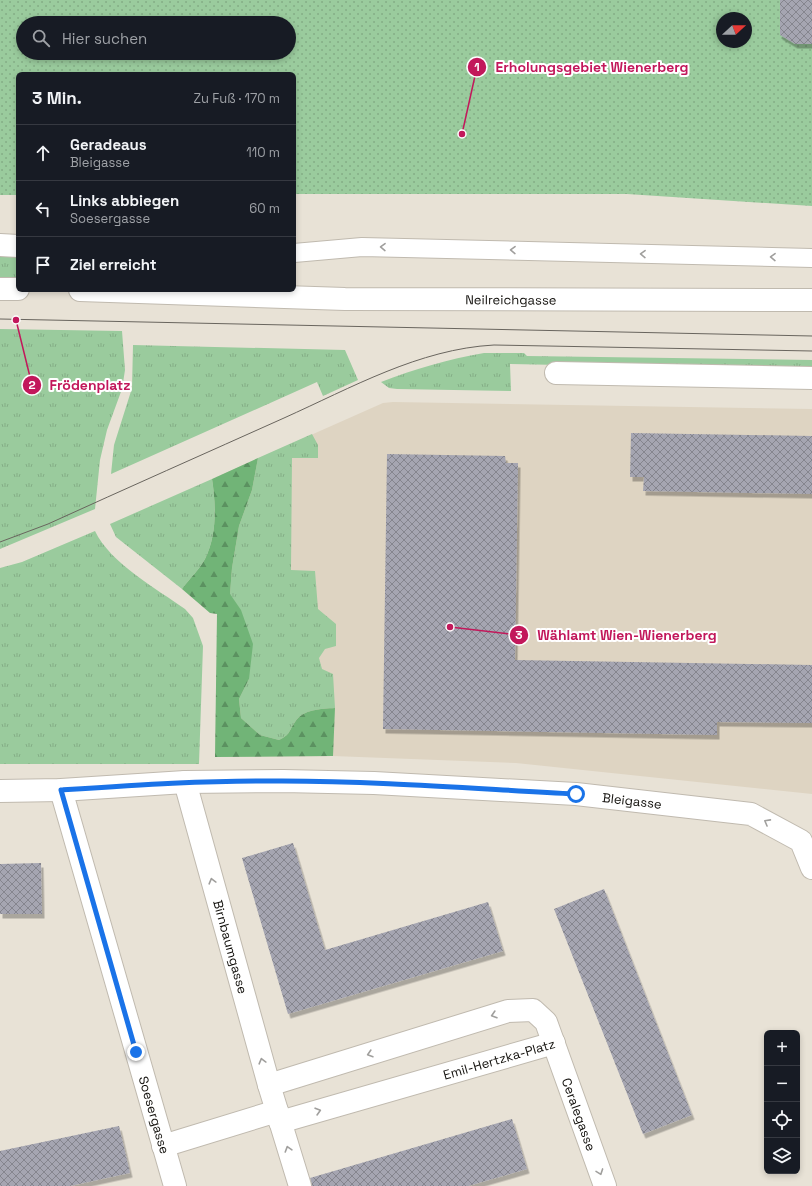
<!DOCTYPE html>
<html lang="de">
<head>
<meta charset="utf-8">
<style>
  body { margin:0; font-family:"Space Grotesk",sans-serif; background:#20242c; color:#f1f3f6 }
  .controls { position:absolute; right:12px; bottom:12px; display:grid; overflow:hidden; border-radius:6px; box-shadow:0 2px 6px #0003 }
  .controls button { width:36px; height:36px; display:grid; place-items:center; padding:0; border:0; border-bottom:1px solid #363941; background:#171b24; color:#f1f3f6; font:20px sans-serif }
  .compass { position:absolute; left:716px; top:12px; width:36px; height:36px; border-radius:50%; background:#171b24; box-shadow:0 2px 6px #0003; rotate:69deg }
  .stop { position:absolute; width:12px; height:12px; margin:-9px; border:3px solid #1a73e8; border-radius:50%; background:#fff }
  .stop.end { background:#1a73e8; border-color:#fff; box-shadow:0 1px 4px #0008 }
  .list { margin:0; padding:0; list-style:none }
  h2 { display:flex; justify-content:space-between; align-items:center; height:52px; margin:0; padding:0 16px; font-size:17px }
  h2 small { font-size:13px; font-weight:400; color:#9ea1a6 }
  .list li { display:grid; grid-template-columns:26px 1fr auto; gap:12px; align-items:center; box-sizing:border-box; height:56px; padding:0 16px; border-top:1px solid #363941 }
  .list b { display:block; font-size:15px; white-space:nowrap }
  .list p { margin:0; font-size:13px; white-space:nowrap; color:#9ea1a6 }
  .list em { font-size:13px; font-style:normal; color:#9ea1a6 }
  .icon { flex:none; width:22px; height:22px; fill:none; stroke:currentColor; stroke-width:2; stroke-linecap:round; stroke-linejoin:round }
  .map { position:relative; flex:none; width:812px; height:1186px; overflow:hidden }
  .search { position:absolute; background:#171b24; box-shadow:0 2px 6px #0003; left:16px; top:16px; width:280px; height:44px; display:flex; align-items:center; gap:10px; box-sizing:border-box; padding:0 14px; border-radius:22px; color:#9ea1a6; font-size:15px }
  .panel { position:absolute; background:#171b24; box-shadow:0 2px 6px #0003; left:16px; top:72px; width:280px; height:220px; border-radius:6px }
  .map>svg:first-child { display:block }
  .built { fill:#ded4c2 }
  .grass { fill:url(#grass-tufts) }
  .forest { fill:url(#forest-firs) }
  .park { fill:url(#park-dots); fill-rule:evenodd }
  .building { fill:url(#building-cross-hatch); filter:url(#shadow) }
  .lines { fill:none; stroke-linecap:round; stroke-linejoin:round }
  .service-casing { stroke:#c0baaf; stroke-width:20 }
  .minor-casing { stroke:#c0baaf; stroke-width:24 }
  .service { stroke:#fff; stroke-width:18 }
  .minor { stroke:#fff; stroke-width:22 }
  .tram { stroke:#69655e; stroke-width:1 }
  .oneway { stroke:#a09f9d }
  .route { stroke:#1a73e8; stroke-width:5 }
  .labels { text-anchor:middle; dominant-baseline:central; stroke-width:4; stroke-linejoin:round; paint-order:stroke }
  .street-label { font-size:13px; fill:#110f0b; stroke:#fff }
  .leader { fill:none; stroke:#c2185b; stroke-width:1.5 }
  .callout-dot { fill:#c2185b; stroke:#fff; stroke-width:1.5 }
  .mark-label { font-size:12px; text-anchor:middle; font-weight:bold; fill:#fff }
  .callout-label { font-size:14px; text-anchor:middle; font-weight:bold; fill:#c2185b; stroke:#fff; stroke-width:4; stroke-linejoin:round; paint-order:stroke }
</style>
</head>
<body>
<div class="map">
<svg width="812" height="1186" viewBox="0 0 812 1186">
  <defs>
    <pattern id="grass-tufts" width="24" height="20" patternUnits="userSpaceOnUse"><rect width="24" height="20" fill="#9acb9d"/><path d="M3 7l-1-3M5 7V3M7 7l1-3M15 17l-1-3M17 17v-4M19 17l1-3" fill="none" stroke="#84ad86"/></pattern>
    <pattern id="forest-firs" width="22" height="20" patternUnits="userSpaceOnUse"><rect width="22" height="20" fill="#71b477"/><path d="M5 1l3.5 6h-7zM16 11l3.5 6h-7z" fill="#5b9160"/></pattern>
    <pattern id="park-dots" width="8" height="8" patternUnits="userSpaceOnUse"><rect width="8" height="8" fill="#9acb9d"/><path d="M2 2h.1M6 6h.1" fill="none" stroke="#84ad86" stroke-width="1.8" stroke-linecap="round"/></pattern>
    <pattern id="building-cross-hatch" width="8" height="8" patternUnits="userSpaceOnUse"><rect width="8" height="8" fill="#a5a5b1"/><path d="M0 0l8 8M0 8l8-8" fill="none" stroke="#85858e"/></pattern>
    <filter id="shadow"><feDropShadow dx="2.5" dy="4.5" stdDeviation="0" flood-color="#0004"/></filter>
  </defs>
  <rect width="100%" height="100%" fill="#e8e2d6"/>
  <path class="built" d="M 393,402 L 812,409 L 812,794 L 516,763 L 333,756 L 215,757 L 221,475 L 383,403 Z"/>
  <path class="grass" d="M 0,256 L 18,257 L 18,277 L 0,277 Z
    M 0,329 L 122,331 L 125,370 L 122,389 L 107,430 L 100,460 L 95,509 L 0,549 Z
    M 133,345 L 345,350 L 358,380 L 323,396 L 317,382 L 111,474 L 114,445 L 132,388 Z
    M 484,353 L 524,353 L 527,356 L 812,360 L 812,370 L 510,364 L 511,391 L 397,389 L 389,388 L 381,382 C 415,369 448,359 484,353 Z
    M 312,434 L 318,445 L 318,458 L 292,458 L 291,570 L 315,571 L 318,609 L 336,624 L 336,646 L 325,649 L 319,658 L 322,669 L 333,674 L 335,708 C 321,709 303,709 295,722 C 288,732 291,734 279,740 L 260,735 L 241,718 L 239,699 L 249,679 L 230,594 L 232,568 L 239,526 L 252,490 L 258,458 Z
    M 212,479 C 216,505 217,535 205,559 C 199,570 189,579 182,589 L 116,537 L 110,524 Z
    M 95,531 C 110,563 157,589 185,609 L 193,618 L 203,646 L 199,764 L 0,764 L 0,568 L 22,562 Z"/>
  <path class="forest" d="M 258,458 L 252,490 L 239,526 L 232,568 L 230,594 L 241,610 L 253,644 L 249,679 L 239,699 L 241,718 L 260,735 L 279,740 C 291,734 288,732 295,722 C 303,709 321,709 335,708 L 333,756 L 215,757 L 217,614 L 210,613 L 182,589 C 189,579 199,570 205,559 C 217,535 216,505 212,479 Z"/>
  <path class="park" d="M 0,0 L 812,0 L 812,206 L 627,194 L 294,194 L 294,74 L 18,74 L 18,195 L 0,195 ZM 722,18 L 746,18 L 746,42 L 722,42 ZM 23,23 L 289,23 L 289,53 L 23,53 Z"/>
  <path class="building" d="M 780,0 L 812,0 L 812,44 L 795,44 L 780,35 Z
    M 631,433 L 812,436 L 812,494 L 643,491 L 644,477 L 630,477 Z
    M 387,454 L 505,456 L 506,463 L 518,463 L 515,660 L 812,665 L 812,723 L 717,722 L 717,735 L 383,729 Z
    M 293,843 L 325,950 L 488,902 L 503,951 L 288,1014 L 242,858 Z
    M 41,863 L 42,914 L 0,914 L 0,864 Z
    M 604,889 L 692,1115 L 643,1134 L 554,909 Z
    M 512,1119 L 527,1169 L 468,1186 L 312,1186 L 310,1178 Z
    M 119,1126 L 130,1173 L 70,1186 L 0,1186 L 0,1151 Z"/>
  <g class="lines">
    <g class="service-casing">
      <path id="service" d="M 294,253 L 362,247 L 812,258"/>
    </g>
    <g class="minor-casing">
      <g id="minor">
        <path d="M 0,245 L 18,246"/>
        <path d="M 0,289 L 18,289"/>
        <path id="s1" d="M 80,290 L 345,299 L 812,300"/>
        <path d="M 556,373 L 812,378"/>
        <path id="s2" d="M 185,782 L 269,1085 L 300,1186"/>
        <path id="s3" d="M 61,790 L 175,1186"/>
        <path id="s4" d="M 0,791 L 61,790 L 185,782 L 283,781 L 374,783 L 576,794 L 751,814 L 801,841 L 812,868"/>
        <path id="s5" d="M 269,1085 L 508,1011 L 533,1010 L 546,1022 L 605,1186"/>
        <path id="s6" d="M 280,1122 L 554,1043"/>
        <path d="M 163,1146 L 277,1111"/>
      </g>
    </g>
    <use href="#service" class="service"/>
    <use href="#minor" class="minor"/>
    <path class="tram" d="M 0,319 L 812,336
      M 0,542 L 48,524 C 127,488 206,453 284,418 C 351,388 419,349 494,345 L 812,351"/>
  </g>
  <defs><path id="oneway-chevron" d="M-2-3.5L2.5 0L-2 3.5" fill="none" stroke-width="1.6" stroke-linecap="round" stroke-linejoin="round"/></defs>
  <g class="oneway">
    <use href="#oneway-chevron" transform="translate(383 247) rotate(-179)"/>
    <use href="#oneway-chevron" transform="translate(513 250) rotate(-179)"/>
    <use href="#oneway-chevron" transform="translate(643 254) rotate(-179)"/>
    <use href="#oneway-chevron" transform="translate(773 257) rotate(-179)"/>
    <use href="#oneway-chevron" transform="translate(767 822) rotate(-151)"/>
    <use href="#oneway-chevron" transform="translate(212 881) rotate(-105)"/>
    <use href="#oneway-chevron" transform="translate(494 1015) rotate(163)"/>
    <use href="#oneway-chevron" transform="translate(370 1054) rotate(163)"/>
    <use href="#oneway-chevron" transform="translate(262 1061) rotate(-105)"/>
    <use href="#oneway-chevron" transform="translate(318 1111) rotate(-16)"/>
    <use href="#oneway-chevron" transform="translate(288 1149) rotate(-107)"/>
    <use href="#oneway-chevron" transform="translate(600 1172) rotate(70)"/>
  </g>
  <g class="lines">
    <path class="route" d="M 136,1052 L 61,790 C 135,785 208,780 282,781 C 380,781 478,789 576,794"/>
  </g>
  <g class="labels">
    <g class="street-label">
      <text stroke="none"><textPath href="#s1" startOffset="431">Neilreichgasse</textPath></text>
      <text stroke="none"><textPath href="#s4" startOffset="633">Bleigasse</textPath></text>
      <text stroke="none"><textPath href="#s2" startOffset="171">Birnbaumgasse</textPath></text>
      <text stroke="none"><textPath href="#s6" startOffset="228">Emil-Hertzka-Platz</textPath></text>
      <text stroke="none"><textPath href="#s3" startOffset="338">Soesergasse</textPath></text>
      <text stroke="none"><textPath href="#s5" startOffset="391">Ceralegasse</textPath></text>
    </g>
  </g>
  <path class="leader" d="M462 134L477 67M16 320L32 385M450 627L519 635"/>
  <g class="callout-dot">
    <circle cx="462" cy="134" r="4"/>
    <circle cx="16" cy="320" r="4"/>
    <circle cx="450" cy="627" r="4"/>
    <circle cx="477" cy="67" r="10"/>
    <circle cx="32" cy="385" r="10"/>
    <circle cx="519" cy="635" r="10"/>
  </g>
  <g class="mark-label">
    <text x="477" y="71">1</text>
    <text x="32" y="389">2</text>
    <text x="519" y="639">3</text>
  </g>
  <g class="callout-label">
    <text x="592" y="72">Erholungsgebiet Wienerberg</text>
    <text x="90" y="390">Frödenplatz</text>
    <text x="627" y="640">Wählamt Wien-Wienerberg</text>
  </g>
</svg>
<div class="controls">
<button>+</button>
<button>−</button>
<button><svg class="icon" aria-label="locate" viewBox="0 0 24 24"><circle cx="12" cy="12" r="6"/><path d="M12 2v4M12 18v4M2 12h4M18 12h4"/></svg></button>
<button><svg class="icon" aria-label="layers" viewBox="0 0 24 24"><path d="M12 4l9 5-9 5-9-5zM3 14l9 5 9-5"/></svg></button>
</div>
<svg class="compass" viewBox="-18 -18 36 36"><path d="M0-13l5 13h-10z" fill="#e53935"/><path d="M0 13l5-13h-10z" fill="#9ea1a6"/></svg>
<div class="stop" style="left:576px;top:794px"></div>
<div class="stop end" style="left:136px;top:1052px"></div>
<div class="search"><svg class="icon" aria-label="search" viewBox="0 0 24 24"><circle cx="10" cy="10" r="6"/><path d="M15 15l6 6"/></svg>Hier suchen</div>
<section class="panel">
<h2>3 Min.<small>Zu Fuß · 170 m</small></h2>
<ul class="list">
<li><svg class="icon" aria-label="ahead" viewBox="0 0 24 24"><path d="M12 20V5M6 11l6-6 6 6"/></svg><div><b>Geradeaus</b><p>Bleigasse</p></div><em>110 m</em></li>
<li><svg class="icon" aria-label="left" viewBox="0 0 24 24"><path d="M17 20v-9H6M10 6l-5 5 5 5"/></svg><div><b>Links abbiegen</b><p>Soesergasse</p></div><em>60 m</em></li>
<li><svg class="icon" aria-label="arrive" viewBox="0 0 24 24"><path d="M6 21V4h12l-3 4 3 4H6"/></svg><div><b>Ziel erreicht</b></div></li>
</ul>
</section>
</div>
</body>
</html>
